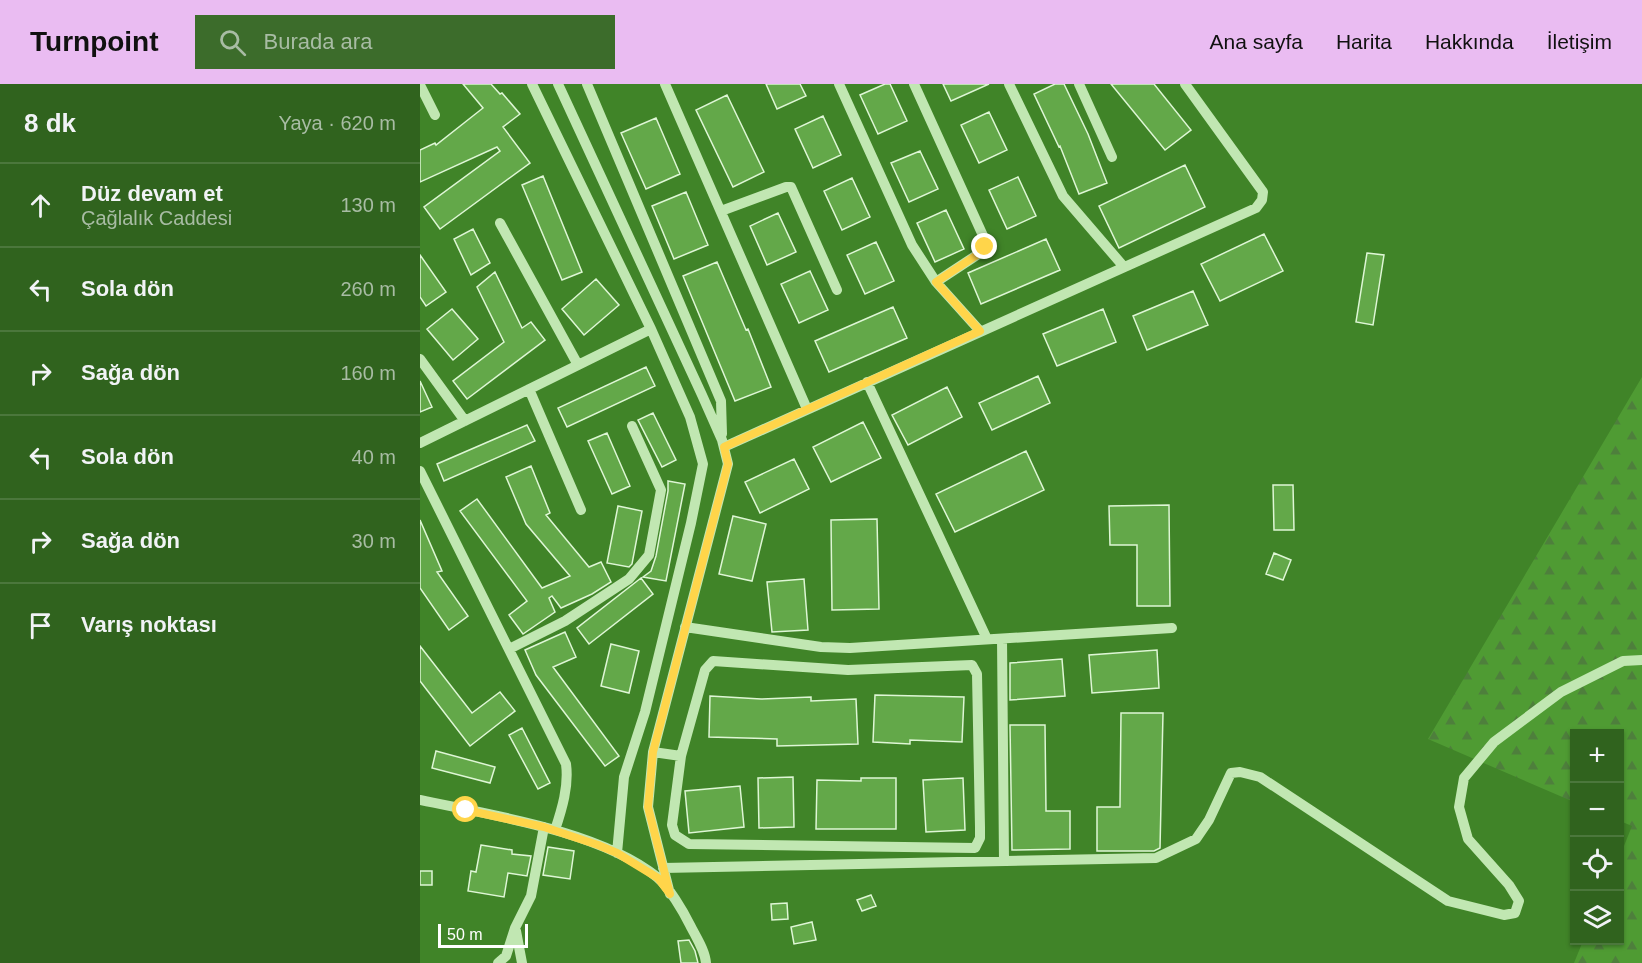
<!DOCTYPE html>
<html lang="tr">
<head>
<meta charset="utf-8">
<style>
  body { margin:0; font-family:Helvetica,sans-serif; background:#3c6c2b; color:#f1f3f6 }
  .controls { position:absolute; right:18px; bottom:18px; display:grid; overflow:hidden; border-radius:0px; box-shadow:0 2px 4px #0004 }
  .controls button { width:54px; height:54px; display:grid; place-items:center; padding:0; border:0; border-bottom:2px solid #4b773c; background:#30631e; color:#f1f3f6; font:30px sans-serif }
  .scale { position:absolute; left:18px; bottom:15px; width:90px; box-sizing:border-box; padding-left:6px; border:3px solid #fff; border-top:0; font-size:16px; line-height:21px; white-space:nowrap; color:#fff; -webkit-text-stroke:4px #408428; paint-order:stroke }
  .stop { position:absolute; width:18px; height:18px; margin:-14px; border:4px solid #ffd54a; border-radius:50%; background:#fff }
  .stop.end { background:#ffd54a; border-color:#fff; box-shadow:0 2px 6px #0008 }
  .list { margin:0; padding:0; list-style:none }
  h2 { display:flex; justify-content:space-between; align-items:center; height:78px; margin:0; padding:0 24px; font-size:26px }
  h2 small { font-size:20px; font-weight:400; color:#a8bca4 }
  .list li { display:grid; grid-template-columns:39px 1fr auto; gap:18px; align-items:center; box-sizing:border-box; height:84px; padding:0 24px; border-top:2px solid #4b773c }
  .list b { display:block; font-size:22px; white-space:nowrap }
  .list p { margin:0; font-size:20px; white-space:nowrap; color:#a8bca4 }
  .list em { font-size:20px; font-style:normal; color:#a8bca4 }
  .icon { flex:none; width:33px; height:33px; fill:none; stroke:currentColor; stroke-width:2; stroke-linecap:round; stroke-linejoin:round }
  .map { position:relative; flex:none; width:1222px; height:879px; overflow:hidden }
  header { display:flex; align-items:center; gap:36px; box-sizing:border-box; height:84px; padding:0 30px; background:#eabcf2; color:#111 }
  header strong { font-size:28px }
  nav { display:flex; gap:33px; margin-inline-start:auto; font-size:21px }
  .search { width:420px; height:54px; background:#3c6c2b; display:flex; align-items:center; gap:15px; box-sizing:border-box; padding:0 21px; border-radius:0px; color:#a8bca4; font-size:22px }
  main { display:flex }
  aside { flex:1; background:#30631e }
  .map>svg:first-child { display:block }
  .forest { fill:url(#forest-firs) }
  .building { fill:#63a849; stroke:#def6d5; stroke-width:1.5 }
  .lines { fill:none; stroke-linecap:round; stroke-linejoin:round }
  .minor { stroke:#c1e7b2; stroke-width:10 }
  .route { stroke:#ffd54a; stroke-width:8 }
</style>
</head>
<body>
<header>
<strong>Turnpoint</strong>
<div class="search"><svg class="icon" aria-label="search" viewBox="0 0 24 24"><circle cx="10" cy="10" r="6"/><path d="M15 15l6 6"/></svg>Burada ara</div>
<nav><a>Ana sayfa</a><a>Harita</a><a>Hakkında</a><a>İletişim</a></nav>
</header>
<main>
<aside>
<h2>8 dk<small>Yaya · 620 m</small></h2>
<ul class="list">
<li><svg class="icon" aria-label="ahead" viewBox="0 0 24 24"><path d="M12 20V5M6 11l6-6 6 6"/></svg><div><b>Düz devam et</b><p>Çağlalık Caddesi</p></div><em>130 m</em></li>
<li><svg class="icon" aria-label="left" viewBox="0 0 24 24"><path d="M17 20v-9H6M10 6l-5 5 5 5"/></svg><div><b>Sola dön</b></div><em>260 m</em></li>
<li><svg class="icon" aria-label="right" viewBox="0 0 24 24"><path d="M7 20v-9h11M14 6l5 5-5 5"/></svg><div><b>Sağa dön</b></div><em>160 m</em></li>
<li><svg class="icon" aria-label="left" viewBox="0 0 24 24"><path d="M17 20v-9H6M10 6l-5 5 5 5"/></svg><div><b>Sola dön</b></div><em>40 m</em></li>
<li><svg class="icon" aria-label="right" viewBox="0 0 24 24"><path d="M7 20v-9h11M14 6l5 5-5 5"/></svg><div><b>Sağa dön</b></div><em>30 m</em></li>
<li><svg class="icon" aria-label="arrive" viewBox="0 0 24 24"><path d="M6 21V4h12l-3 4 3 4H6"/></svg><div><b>Varış noktası</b></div></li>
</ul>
</aside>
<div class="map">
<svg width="1222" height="879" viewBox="0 0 1222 879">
  <defs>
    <pattern id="forest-firs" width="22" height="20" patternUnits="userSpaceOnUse" patternTransform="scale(1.5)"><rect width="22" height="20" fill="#4f9b33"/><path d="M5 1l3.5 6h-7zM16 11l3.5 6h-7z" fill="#4e7f3c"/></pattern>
  </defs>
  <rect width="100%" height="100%" fill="#408428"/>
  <path class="forest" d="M 1222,293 L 1222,879 L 1154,879 L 1163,857 L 1200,856 L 1200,772 L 1212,742 L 1200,737 L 1200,650 L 1154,650 L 1154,718 L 1008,655 Z"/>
  <path class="building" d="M 43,0 L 71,0 L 80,10 L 82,9 L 100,30 L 83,43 L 110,79 L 20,145 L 4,123 L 80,67 L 77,63 L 0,98 L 0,66 L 15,59 L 16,61 L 63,24 Z
    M 346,0 L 380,0 L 386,12 L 357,25 Z
    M 465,0 L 470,0 L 487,37 L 458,50 L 440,11 Z
    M 523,0 L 569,0 L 531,17 Z
    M 635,0 L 644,0 L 668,50 L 687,99 L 659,110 L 640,62 L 639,63 L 614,10 Z
    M 691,0 L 734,0 L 771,46 L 745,66 Z
    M 307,11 L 344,88 L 313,103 L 276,26 Z
    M 569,28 L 587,66 L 559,79 L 541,41 Z
    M 403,32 L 421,71 L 393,84 L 375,45 Z
    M 236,34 L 260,90 L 226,105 L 201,49 Z
    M 500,67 L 518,105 L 489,118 L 471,79 Z
    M 765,81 L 785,123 L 699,164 L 679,122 Z
    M 123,92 L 162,188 L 142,196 L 102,101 Z
    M 598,93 L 616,132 L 587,145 L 569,106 Z
    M 432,94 L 450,133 L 422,146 L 404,107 Z
    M 266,108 L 288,161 L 254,175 L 232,122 Z
    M 526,126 L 544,165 L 515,178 L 497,139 Z
    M 358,129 L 376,168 L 347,181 L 330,142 Z
    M 53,145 L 70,179 L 51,191 L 34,155 Z
    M 844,150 L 863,187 L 800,217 L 781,180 Z
    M 626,155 L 640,186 L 561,220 L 548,189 Z
    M 456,158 L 474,197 L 445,210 L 427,171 Z
    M 947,169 L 964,171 L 953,241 L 936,238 Z
    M 0,171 L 26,208 L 6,222 L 0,213 Z
    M 297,178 L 326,246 L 328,245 L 351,303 L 315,317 L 263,192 Z
    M 390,187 L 408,226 L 379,239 L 361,200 Z
    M 75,188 L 102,244 L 111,238 L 125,256 L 47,315 L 33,297 L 84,258 L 57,203 Z
    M 176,195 L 199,221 L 164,251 L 142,225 Z
    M 773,207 L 788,241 L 727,266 L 713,232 Z
    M 473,223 L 487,254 L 409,288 L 395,257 Z
    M 32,225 L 58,255 L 33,276 L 7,245 Z
    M 683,225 L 696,258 L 637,282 L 623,250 Z
    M 226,283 L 235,302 L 147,343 L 138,324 Z
    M 618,292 L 630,319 L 572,346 L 559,319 Z
    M 0,297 L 12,323 L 0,328 Z
    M 527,303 L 542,333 L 488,361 L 472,331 Z
    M 233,329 L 256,376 L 242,383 L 218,336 Z
    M 443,338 L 461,374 L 411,398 L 393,363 Z
    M 107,341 L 115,357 L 24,397 L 17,380 Z
    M 187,349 L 210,402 L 192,410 L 168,357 Z
    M 606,367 L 624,406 L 535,448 L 516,410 Z
    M 374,375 L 389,405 L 340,429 L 325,398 Z
    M 111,382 L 130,429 L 126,431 L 169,483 L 181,478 L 191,498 L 172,510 L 141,524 L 132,512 L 129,514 L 135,528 L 103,550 L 89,531 L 107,517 L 40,427 L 57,415 L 122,504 L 150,492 L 106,440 L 86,393 Z
    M 248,397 L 265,400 L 246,497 L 223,493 L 231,487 L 236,472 L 248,407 Z
    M 853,401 L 873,401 L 874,446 L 854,446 Z
    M 749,421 L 750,522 L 717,522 L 717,461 L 690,461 L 689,422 Z
    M 198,422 L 222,427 L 212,480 L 209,483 L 187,479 Z
    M 313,432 L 346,440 L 332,497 L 299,490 Z
    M 457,435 L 459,525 L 412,526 L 411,436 Z
    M 0,436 L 22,487 L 17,488 L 48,532 L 29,546 L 0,504 Z
    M 854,469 L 871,476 L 863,496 L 846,490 Z
    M 221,494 L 233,510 L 169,560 L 157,544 Z
    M 384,495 L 388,546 L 352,548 L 347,498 Z
    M 145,548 L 156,573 L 133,583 L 199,672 L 185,682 L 116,591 L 105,566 Z
    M 191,560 L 219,567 L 209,609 L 181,602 Z
    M 0,562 L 52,629 L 80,608 L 95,627 L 50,662 L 0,597 Z
    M 737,566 L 739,604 L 672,609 L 669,571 Z
    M 642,575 L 645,612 L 590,616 L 590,579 Z
    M 455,611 L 544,613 L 542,658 L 490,656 L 490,660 L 453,658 Z
    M 290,612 L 341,615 L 391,613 L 391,617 L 436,615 L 438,660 L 357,662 L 357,655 L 289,653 Z
    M 701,629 L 743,629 L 740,764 L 734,767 L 677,767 L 677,723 L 700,723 Z
    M 590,641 L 625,641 L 626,727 L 650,727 L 650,765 L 592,766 Z
    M 102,644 L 130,699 L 118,705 L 89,651 Z
    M 16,667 L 75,683 L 70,699 L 12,684 Z
    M 373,693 L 374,743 L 339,744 L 338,694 Z
    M 441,694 L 476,694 L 476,745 L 396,745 L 397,696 L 441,697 Z
    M 543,694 L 545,746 L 506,748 L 503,696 Z
    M 320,702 L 324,743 L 269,749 L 265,707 Z
    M 61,761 L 92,766 L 92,770 L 111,772 L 107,792 L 88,789 L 84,813 L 48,807 L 51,787 L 56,788 Z
    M 128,763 L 154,767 L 150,795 L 123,791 Z
    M 0,787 L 12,787 L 12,801 L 0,801 Z
    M 451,811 L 456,822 L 442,827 L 437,816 Z
    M 367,819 L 368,835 L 352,836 L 351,820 Z
    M 392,838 L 396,856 L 374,860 L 371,843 Z
    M 269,856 L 275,867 L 278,879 L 261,879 L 258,857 Z"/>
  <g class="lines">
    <path class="minor" d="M 112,0 L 231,245 L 270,333 L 283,380 L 271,439 L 225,628 L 204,693 L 197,769
      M 138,0 L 282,311 L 302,356 L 308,380 L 233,668 L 228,723 L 250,810
      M 167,0 L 301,317 L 302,350
      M 245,0 L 387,325
      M 419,0 L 492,161 L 516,198 L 560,247
      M 494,0 L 565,156 L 565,163 L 560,169 L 516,198
      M 589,0 L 643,112 L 704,183
      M 659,0 L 692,73
      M 0,1 L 15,31
      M 301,127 L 366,103 L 371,103 L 417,206
      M 80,139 L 158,281
      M 0,275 L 45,337
      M 447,298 L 567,555
      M 109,305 L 161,426
      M 0,359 L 231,245
      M 304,363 L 836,124 L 842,116 L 843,108 L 765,0
      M 0,387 L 146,680 C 149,702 142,725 135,746
      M 265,543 L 401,563 L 430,564 L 752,544
      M 582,555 L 584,777
      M 89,565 L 145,537 L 209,495 L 229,471 L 241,406 L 212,342
      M 293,577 L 428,586 L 552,581 L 557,590 L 560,743 L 560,754 L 555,764 L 269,760 L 255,751 L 252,741 L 261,672 L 285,586 Z
      M 233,668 L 261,672
      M 0,716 C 71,731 180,747 237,793 C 249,803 263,827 270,841 C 276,853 285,866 286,879
      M 243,784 L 736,774 L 776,755 L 789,736 L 811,689 L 820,688 L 840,693 L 1028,817 L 1084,831 L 1095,829 L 1099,817 L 1089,801 L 1048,755 L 1039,723 L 1044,694 L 1074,658 L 1141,608 L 1203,577 L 1222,576
      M 96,847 L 102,879
      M 78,879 L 86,872 L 95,844 L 111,812 L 124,743"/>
  </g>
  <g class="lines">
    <path class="route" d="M 46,726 L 124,743 L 178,761 L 197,769 L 238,794 L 250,810 L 228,723 L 233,668 L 308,380 L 304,363 L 560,247 L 516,198 L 560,169 L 565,163"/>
  </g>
</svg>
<div class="controls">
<button>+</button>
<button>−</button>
<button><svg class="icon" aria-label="locate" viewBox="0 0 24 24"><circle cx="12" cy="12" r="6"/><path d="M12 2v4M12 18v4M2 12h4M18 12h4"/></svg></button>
<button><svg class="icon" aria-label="layers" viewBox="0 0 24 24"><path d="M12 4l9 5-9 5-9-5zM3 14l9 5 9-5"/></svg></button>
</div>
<div class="scale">50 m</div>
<div class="stop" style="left:46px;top:726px"></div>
<div class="stop end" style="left:565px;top:163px"></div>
</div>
</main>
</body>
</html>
